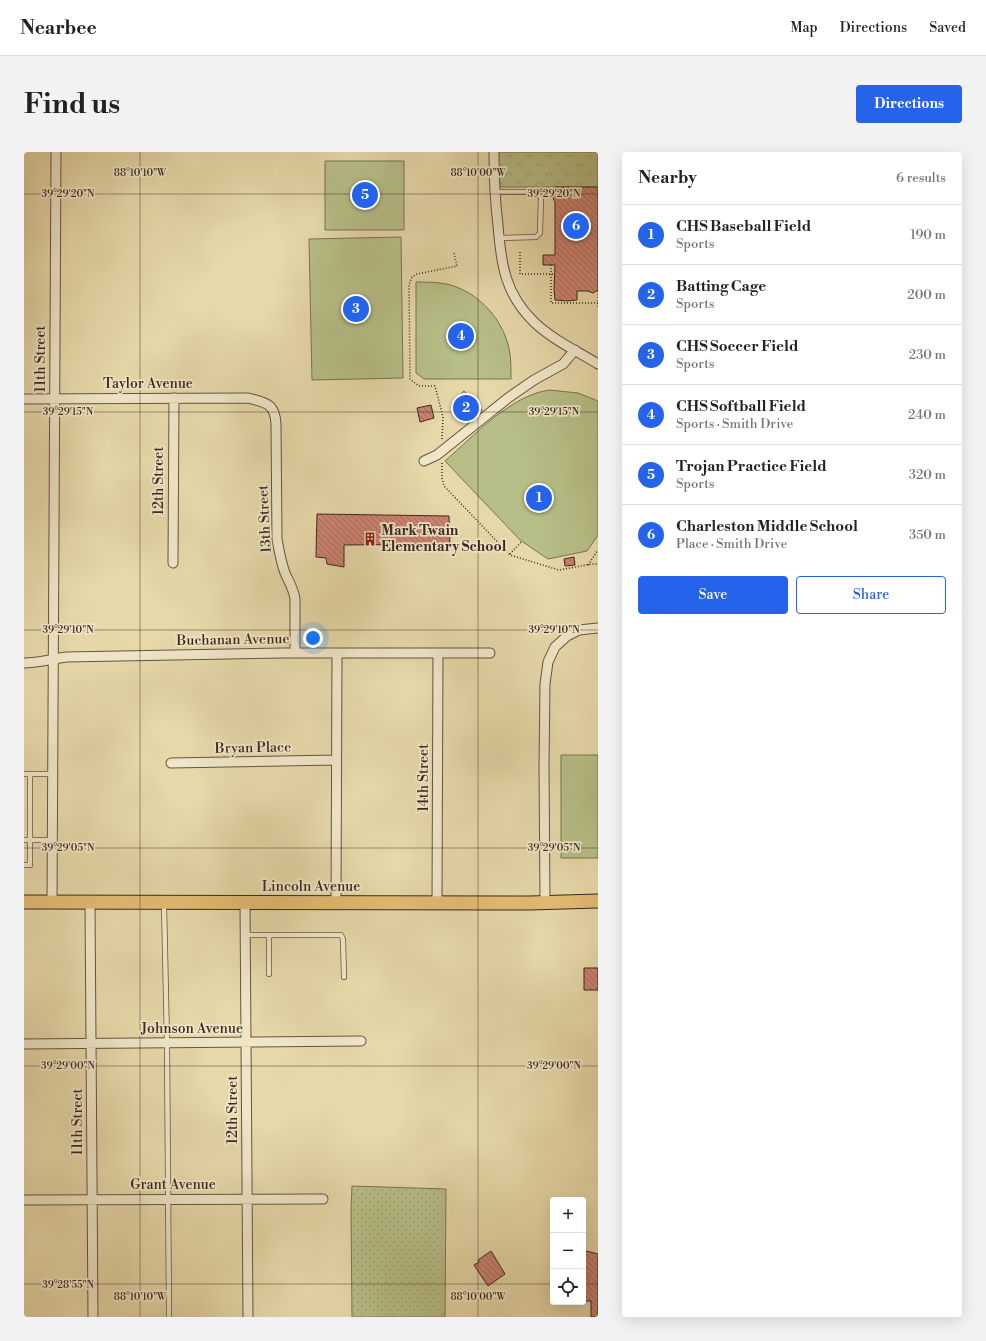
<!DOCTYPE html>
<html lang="en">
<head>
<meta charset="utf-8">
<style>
  body { margin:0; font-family:"Libre Bodoni",serif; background:#f2f2f2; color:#222 }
  .controls { position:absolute; right:12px; bottom:12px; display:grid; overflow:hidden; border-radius:4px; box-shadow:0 4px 16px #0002 }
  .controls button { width:36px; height:36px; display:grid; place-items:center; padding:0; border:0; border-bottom:1px solid #e0e0e0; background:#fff; color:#222; font:20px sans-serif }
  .you { position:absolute; left:289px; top:486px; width:14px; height:14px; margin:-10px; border:3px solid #fff; border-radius:50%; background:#1a73e8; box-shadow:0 0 0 6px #1a73e833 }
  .badge { display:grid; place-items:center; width:26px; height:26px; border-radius:50%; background:#2563eb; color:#fff; font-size:13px; font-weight:700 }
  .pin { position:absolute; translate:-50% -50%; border:2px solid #fff; box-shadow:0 1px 4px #0006 }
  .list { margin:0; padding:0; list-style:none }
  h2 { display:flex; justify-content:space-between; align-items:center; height:52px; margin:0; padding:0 16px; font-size:17px }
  h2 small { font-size:13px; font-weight:400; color:#767676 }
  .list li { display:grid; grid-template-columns:26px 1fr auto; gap:12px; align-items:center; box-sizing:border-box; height:60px; padding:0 16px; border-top:1px solid #e0e0e0 }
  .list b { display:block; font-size:15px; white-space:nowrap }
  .list p { margin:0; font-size:13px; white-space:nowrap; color:#767676 }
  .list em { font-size:13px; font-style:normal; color:#767676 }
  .actions { display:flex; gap:8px; padding:12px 16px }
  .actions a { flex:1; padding:9px 0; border:1px solid #2563eb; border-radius:4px; text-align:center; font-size:14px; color:#2563eb }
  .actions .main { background:#2563eb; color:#fff }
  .icon { flex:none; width:22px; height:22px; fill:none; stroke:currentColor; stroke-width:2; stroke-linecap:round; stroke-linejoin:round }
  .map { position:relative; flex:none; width:574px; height:1165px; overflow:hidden; border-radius:4px }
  header { display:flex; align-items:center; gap:24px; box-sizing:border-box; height:56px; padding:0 20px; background:#fff; border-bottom:1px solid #e0e0e0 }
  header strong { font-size:19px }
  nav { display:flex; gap:22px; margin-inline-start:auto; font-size:14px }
  .intro { display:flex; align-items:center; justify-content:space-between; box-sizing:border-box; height:96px; padding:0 24px }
  h1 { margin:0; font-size:28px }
  .button { padding:10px 18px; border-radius:4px; background:#2563eb; color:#fff; font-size:14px; font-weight:700 }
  main { display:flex; gap:24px; padding:0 24px }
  aside { flex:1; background:#fff; border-radius:4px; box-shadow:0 4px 16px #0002 }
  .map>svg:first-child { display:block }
  .grass { fill:url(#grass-dots); stroke:#7a7252 }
  .forest { fill:url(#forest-crowns); stroke:#7a7252 }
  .garden { fill:#b7be87; stroke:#7a7252 }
  .building { fill:url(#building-back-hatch); stroke:#3d271e }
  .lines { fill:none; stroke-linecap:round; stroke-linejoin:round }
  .service-casing { stroke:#675341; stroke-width:6 }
  .minor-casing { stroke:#675341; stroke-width:11 }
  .primary-casing { stroke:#3d271e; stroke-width:15 }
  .path { stroke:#3d271e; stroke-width:1.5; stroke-dasharray:1 2; stroke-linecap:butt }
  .service { stroke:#efe6c7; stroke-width:4.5 }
  .minor { stroke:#efe6c7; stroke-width:9 }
  .primary { stroke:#e3bc74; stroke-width:13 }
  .ticks { fill:none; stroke:#3d271e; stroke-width:1; stroke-opacity:0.45 }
  .labels { text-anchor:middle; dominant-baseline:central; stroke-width:3.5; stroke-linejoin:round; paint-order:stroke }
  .street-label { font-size:14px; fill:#3d271e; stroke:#efe6c7 }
  .poi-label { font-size:14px; font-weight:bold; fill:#3d271e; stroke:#efe6c7; text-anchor:start }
  .ticks-label { font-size:10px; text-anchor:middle; fill:#3d271e; stroke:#efe6c7; stroke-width:3.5; stroke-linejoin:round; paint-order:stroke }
</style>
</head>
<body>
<header>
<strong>Nearbee</strong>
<nav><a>Map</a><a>Directions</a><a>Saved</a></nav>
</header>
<div class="intro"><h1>Find us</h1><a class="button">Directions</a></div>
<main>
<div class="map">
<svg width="574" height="1165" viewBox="0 0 574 1165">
  <defs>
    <pattern id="grass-dots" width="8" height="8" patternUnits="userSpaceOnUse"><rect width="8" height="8" fill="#b7be87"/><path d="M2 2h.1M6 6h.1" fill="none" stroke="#9ea374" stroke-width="1.8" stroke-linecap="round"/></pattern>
    <pattern id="forest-crowns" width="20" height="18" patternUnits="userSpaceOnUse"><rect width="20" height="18" fill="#b7be87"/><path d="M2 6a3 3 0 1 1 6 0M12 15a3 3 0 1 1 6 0" fill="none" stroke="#9ea374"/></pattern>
    <pattern id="building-back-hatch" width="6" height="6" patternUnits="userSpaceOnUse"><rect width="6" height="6" fill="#cc8372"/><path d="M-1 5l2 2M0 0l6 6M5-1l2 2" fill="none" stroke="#a76b5d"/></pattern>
  </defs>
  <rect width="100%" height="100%" fill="#e6d8a9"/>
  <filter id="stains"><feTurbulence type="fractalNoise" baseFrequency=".005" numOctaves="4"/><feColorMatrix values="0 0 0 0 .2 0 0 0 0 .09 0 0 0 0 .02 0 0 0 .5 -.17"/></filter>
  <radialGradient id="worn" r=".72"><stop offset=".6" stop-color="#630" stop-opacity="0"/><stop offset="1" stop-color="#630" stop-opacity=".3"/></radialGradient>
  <path class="grass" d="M 328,1034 L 422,1037 L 421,1165 L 328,1165 L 327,1056 Z"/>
  <path class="forest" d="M 470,0 L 574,0 L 574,35 L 470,35 Z"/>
  <path class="garden" d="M 301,9 L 380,9 L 380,78 L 301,78 Z
    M 377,85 L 379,226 L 288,228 L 285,87 Z
    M 392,130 C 406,130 422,130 435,136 C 461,147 482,173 486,202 C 487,210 487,218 487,227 L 400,227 L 392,221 Z
    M 525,238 L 554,241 L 574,249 L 574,383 L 563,399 L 524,407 L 496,388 L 421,309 C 451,283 486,244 525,238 Z
    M 440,239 L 458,258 L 448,267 L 430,249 Z
    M 537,603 L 574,603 L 574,706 L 537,706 Z"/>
  <path class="building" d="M 531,35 L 574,35 L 574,138 L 569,141 L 564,139 L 553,139 L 553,148 L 543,149 L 531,148 L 530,137 L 531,113 L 519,113 L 519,103 L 531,103 L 531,50 L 529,46 Z
    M 407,253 L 410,266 L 396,270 L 393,256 Z
    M 293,362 L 425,364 L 426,392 L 320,393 L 320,415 L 303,412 L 302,406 L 292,405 Z
    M 550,405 L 551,413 L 541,414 L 540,407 Z
    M 560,816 L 574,816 L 574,838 L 560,838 Z
    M 467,1099 L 481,1122 L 464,1134 L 450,1113 L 455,1110 L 454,1108 Z
    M 562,1099 L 574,1102 L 574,1165 L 567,1165 L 567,1149 L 559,1149 L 559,1110 Z"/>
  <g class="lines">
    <g class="service-casing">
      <path id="service" d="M 471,40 L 510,40 L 517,45 L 516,81 L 512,85 L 475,86
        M 0,622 L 29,622
        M 0,688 L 29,688
        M 0,713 L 6,713 L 6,622
        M 140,751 L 143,891 L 145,1165
        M 222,783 L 317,783 L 319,787 L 320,825
        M 245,783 L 245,822"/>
    </g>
    <g class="minor-casing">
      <path id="minor" d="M 470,0 C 470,25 471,49 474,73 C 477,112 481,142 510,170 C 529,188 553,199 574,212
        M 0,247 L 224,246 C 242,251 251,251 252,272 L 253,387 C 255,399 257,410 261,421 C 265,430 270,438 271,447 L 271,501
        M 400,309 L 413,303 L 484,246 L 510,228 L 539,212 L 551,198
        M 149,411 L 150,246
        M 0,511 C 15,511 27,507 42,505 L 260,501 L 466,501
        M 147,611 L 312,608
        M 28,751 L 32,0
        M 66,751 L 69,1165
        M 221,751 L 224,1165
        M 312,751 L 313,501
        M 413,751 L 414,501
        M 521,751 L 520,613 L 521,532 L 524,510 L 531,495 L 543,484 L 555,478 L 574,476
        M 0,892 L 337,889
        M 0,1048 L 299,1047"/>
    </g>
    <g class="primary-casing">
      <path id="primary" d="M 0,750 L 506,751 L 574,749"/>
    </g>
    <path class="path" d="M 496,100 L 496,122 L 531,122
      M 527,113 L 527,151 L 574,151
      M 574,139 L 574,157
      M 418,287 L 419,265 L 411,234 L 395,234 L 386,227 L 385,133 L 388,125 L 393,122 L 433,114 L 430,101
      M 418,311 L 418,326 L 420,334 L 486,403 L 535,418 L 568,412 L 574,412
      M 486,402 L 498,389
      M 564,413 L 574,398"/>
    <use href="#service" class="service"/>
    <use href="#minor" class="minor"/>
    <use href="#primary" class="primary"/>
  </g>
  <path class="ticks" d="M 116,0 L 116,1165M 454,0 L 454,1165M 0,42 L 574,42M 0,260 L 574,260M 0,478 L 574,478M 0,696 L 574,696M 0,914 L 574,914M 0,1132 L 529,1132M 559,1132 L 574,1132"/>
  <defs>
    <g id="building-bare" transform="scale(1.08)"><path d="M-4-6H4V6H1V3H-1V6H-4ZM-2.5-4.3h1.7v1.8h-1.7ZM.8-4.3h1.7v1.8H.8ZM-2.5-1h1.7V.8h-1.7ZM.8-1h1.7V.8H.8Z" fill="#8f2418" stroke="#efe6c7" stroke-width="2.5" paint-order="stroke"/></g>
  </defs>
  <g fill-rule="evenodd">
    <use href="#building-bare" x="346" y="387"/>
  </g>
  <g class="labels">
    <g class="street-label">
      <text transform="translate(17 207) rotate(-90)">11th Street</text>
      <text x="124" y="232">Taylor Avenue</text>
      <text transform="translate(135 329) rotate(-90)">12th Street</text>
      <text transform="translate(241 367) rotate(-93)">13th Street</text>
      <text transform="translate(209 488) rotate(-1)">Buchanan Avenue</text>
      <text transform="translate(229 596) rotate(-1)">Bryan Place</text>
      <text transform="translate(400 626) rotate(-90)">14th Street</text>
      <text x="287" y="735">Lincoln Avenue</text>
      <text x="168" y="877">Johnson Avenue</text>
      <text transform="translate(209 958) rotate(-90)">12th Street</text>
      <text transform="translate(54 970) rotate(-90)">11th Street</text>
      <text x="149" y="1033">Grant Avenue</text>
    </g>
    <g class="poi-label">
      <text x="357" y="379">Mark Twain<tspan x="357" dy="16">Elementary School</tspan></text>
    </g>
  </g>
  <g class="ticks-label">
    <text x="116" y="24">88°10'10"W</text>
    <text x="454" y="24">88°10'00"W</text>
    <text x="44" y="45">39°29'20"N</text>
    <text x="530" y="45">39°29'20"N</text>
    <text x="44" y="263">39°29'15"N</text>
    <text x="530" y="263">39°29'15"N</text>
    <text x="44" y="481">39°29'10"N</text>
    <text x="530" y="481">39°29'10"N</text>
    <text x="44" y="699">39°29'05"N</text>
    <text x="530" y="699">39°29'05"N</text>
    <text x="44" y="917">39°29'00"N</text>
    <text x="530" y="917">39°29'00"N</text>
    <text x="44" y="1136">39°28'55"N</text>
    <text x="116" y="1148">88°10'10"W</text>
    <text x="454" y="1148">88°10'00"W</text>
  </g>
  <rect width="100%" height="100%" filter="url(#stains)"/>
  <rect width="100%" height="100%" fill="url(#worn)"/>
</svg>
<div class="controls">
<button>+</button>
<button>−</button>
<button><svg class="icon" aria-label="locate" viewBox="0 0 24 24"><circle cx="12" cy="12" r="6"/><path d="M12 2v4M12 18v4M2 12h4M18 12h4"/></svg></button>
</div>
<div class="you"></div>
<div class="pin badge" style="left:515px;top:346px">1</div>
<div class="pin badge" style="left:442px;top:256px">2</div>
<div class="pin badge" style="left:332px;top:157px">3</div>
<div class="pin badge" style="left:437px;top:184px">4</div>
<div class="pin badge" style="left:341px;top:43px">5</div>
<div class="pin badge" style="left:552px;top:74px">6</div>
</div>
<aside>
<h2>Nearby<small>6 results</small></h2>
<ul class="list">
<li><span class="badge">1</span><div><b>CHS Baseball Field</b><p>Sports</p></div><em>190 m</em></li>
<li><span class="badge">2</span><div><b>Batting Cage</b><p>Sports</p></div><em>200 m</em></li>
<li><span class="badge">3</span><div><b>CHS Soccer Field</b><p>Sports</p></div><em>230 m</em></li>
<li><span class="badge">4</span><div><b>CHS Softball Field</b><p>Sports · Smith Drive</p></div><em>240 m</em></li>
<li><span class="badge">5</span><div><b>Trojan Practice Field</b><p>Sports</p></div><em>320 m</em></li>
<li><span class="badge">6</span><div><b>Charleston Middle School</b><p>Place · Smith Drive</p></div><em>350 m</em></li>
</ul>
<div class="actions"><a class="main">Save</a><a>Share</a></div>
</aside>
</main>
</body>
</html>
